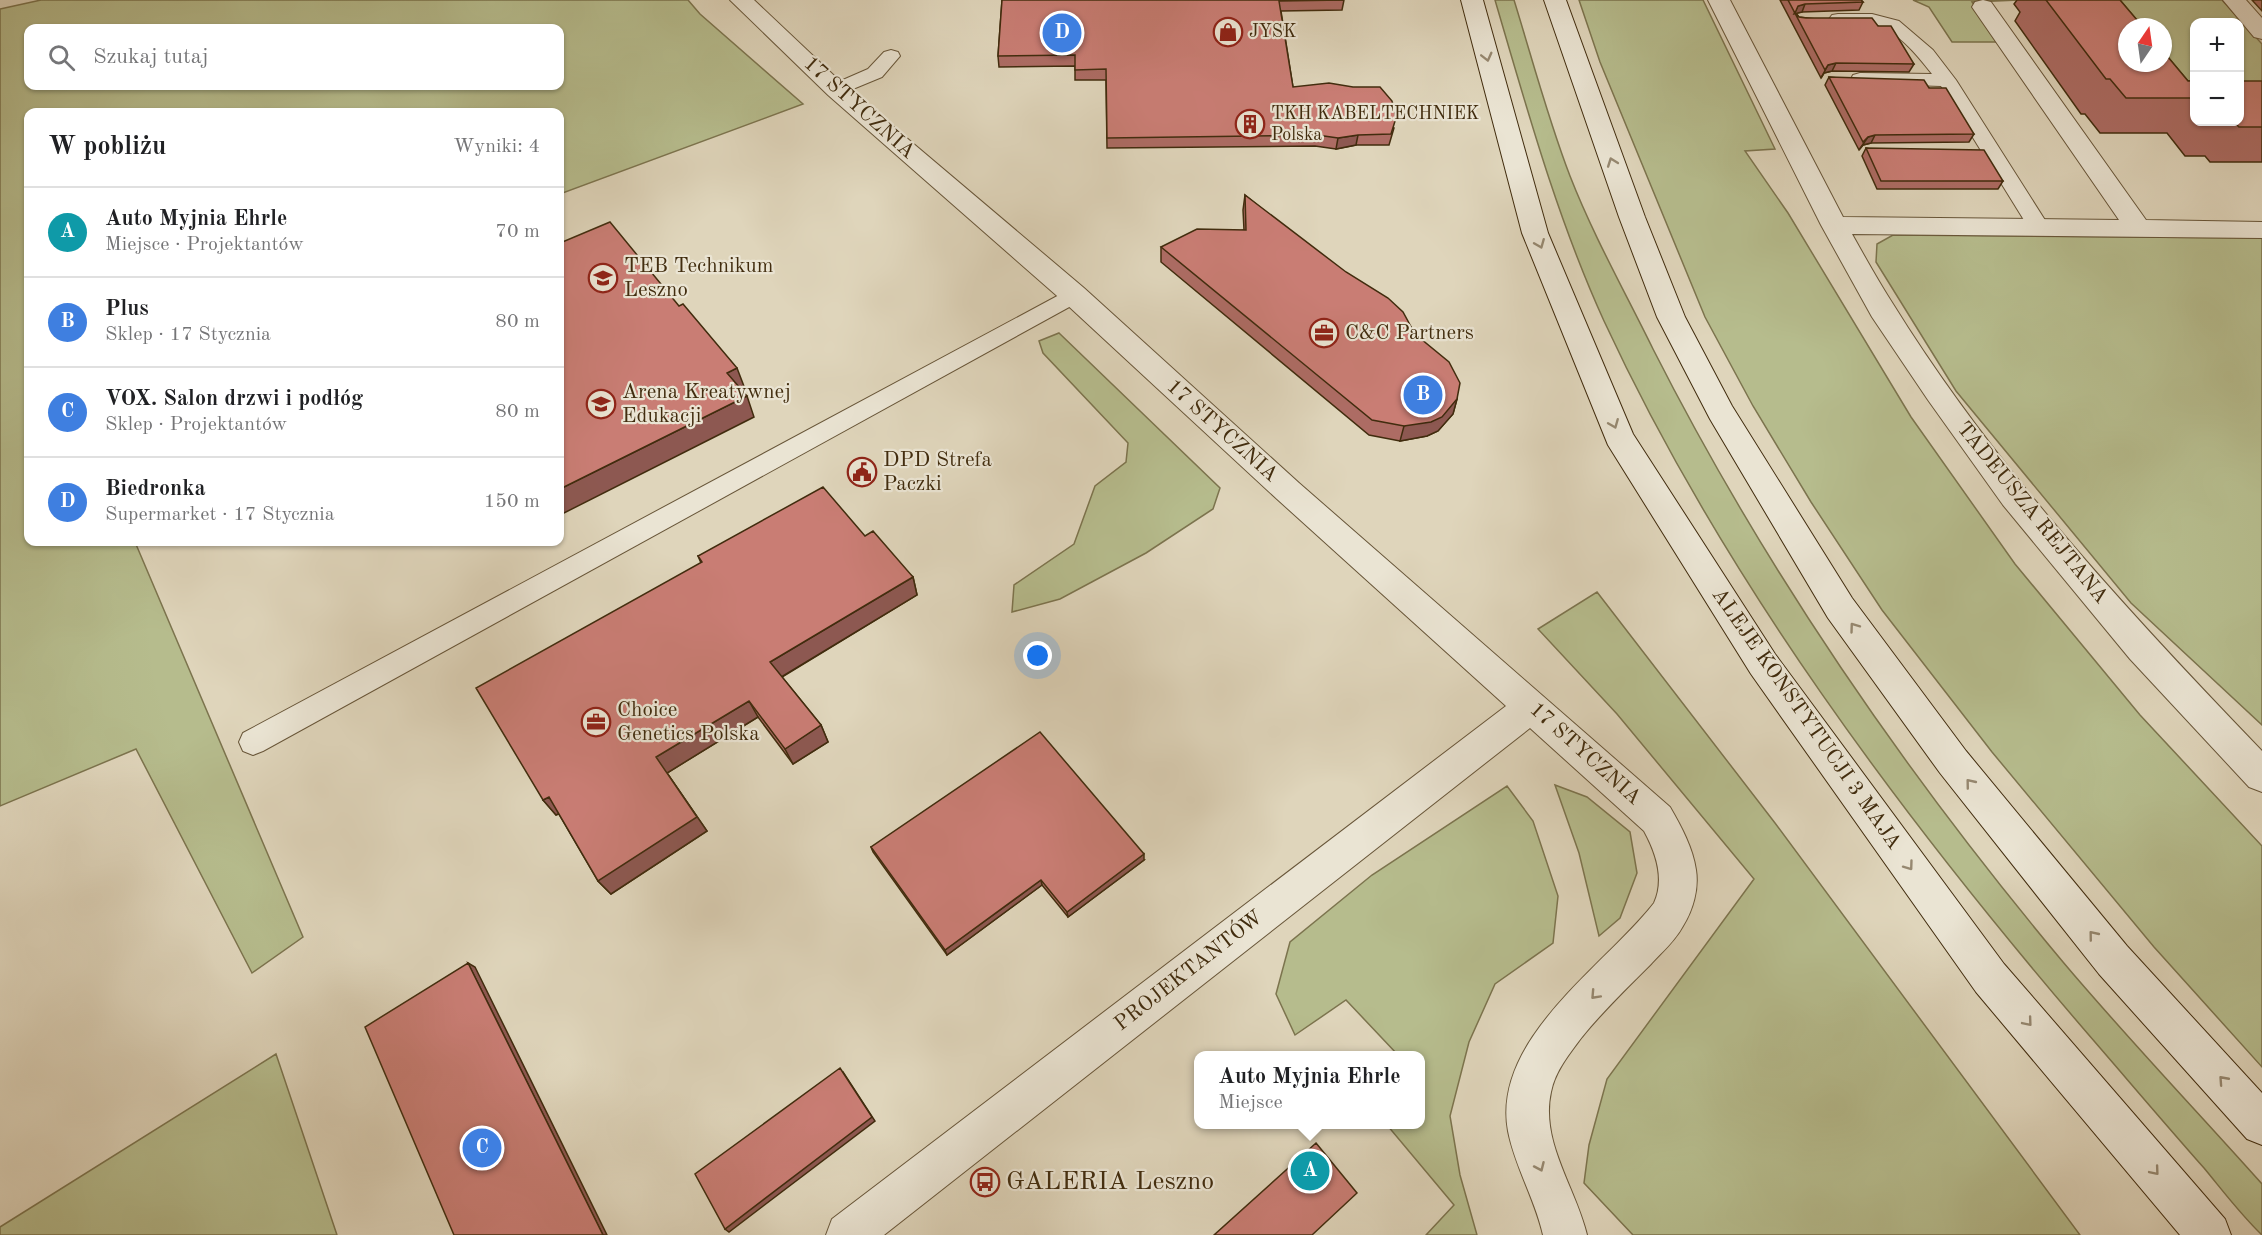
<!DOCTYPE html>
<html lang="pl">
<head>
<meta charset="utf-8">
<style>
  body { margin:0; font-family:"Old Standard TT",serif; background:#f6f6f6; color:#202124 }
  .controls { position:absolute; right:18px; top:18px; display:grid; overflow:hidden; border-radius:12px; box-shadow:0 2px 4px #0004 }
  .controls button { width:54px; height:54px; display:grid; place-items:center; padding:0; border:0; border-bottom:2px solid #e0e0e0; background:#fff; color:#202124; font:30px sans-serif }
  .compass { position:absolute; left:2118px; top:18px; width:54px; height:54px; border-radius:50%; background:#fff; box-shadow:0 2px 4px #0004; rotate:13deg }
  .you { position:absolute; left:1038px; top:656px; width:21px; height:21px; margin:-15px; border:4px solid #fff; border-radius:50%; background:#1a73e8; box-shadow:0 0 0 9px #1a73e833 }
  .badge { display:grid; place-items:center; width:39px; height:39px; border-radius:50%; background:#0f766e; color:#fff; font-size:20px; font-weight:700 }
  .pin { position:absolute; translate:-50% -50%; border:3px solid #fff; box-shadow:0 2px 6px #0006 }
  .popup { position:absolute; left:1194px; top:1051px; width:231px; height:78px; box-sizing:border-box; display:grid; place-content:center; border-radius:12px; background:#fff; filter:drop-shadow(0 2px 4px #0005); font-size:20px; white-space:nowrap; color:#757577 }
  .popup b { font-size:22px; color:#202124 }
  .popup::after { content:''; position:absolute; left:50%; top:100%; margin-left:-12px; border:12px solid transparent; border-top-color:#fff }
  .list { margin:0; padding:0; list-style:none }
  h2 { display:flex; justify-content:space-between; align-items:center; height:78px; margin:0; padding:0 24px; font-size:26px }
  h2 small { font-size:20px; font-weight:400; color:#757577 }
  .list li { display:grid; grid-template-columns:39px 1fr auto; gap:18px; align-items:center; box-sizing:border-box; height:90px; padding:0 24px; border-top:2px solid #e0e0e0 }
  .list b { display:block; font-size:22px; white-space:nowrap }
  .list p { margin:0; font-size:20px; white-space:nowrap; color:#757577 }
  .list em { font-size:20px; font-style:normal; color:#757577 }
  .icon { flex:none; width:33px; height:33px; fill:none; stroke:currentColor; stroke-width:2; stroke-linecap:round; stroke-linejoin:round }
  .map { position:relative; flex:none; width:2262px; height:1235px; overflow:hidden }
  .search { position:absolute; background:#fff; box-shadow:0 2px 4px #0004; left:24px; top:24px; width:540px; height:66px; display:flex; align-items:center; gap:15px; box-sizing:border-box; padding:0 21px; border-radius:12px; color:#757577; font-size:22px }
  .panel { position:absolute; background:#fff; box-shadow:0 2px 4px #0004; left:24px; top:108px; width:540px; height:438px; border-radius:12px }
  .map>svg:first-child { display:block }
  .green { fill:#b6bc8d; stroke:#7c744e; stroke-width:1.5; fill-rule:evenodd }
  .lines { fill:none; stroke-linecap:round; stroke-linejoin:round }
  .service-casing { stroke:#685639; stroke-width:2 }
  .minor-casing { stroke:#685639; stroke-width:2 }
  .secondary-casing { stroke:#412c0e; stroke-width:2 }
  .service { fill:#eae4d3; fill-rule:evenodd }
  .minor { fill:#eae4d3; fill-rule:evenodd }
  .secondary { fill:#eae4d3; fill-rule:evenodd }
  .wall { fill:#ad6c64; stroke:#412c0e; stroke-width:1.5 }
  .shaded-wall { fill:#8d5851; stroke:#412c0e; stroke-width:1.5 }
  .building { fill:#c97d74; stroke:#412c0e; stroke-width:1.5 }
  .oneway { stroke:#968870 }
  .labels { text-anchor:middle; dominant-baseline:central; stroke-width:4.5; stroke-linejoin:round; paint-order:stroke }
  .far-poi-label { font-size:18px; fill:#412c0e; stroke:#eae4d3; text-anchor:start }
  .street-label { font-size:21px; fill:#412c0e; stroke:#eae4d3 }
  .poi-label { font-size:21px; fill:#412c0e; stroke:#eae4d3; text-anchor:start }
  .near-poi-label { font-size:26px; fill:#412c0e; stroke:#eae4d3; text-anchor:start }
</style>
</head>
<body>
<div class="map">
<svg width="2262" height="1235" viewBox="0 0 2262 1235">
  <rect width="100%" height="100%" fill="#dfd5bb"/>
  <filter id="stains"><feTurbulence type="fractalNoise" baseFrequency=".00333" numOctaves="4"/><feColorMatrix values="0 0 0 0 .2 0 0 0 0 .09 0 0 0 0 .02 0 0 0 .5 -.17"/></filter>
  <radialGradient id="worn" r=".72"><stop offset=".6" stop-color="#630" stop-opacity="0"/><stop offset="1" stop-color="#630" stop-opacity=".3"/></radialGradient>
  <path class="green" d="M 41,0 L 688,0 L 700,14 L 803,104 L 560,194 L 560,112 L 28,112 L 28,542 L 135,542 L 303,937 L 252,973 L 136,749 L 0,806 L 0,9 ZM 28,28 L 560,28 L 560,86 L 28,86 Z
    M 1495,0 L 1514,0 C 1532,58 1548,119 1570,176 C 1593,235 1625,292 1653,349 C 1764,568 1905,773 2063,962 C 2127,1038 2196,1110 2262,1184 L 2262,1235 C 2241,1215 2223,1191 2204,1168 C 2165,1124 2127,1079 2088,1034 C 1904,820 1723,578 1604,321 C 1557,218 1527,109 1495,0 Z
    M 1579,0 L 1703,0 L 1775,149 L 1745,151 L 1788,213 L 1911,417 L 2015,564 L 2140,715 L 2262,846 L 2262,1067 L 2154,947 L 1992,752 L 1882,610 L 1811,502 L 1753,406 L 1705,317 L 1600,62 Z
    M 1913,0 L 2019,0 L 1972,2 L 2000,42 L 1952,42 L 1929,7 Z
    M 2094,0 L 2222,0 L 2262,44 L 2262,96 L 2240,97 L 2240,22 L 2194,22 L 2194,97 L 2163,63 L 2163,27 L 2127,27 Z
    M 1893,235 L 2262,238 L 2262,725 L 2131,603 L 1956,391 L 1876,262 L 1877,244 Z
    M 1059,333 L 1220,488 L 1213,509 L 1146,553 L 1060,599 L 1012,612 L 1014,585 L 1074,544 L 1095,486 L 1126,462 L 1128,443 L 1043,353 L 1039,341 Z
    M 1597,592 L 1775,823 L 2080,1235 L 1633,1235 L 1584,1183 L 1589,1145 L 1607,1079 L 1754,879 L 1617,714 L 1538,629 Z
    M 1555,785 L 1587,797 L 1630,832 L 1637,873 L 1620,918 L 1599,936 L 1579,853 Z
    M 1507,786 L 1533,821 L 1558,896 L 1553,943 L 1495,984 L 1469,1042 L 1450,1116 L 1460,1175 L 1477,1235 L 1426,1235 L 1454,1205 L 1387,1125 L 1421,1124 L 1421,1056 L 1398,1055 L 1346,1000 L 1295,1035 L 1276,994 L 1290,942 L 1372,875 Z
    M 276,1054 L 337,1235 L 0,1235 L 0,1227 Z"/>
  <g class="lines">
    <g class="service-casing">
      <path id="service" d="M 1838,14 L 1872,14 L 1899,21 L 1933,50 L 1956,80 L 2050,228 L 2046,233 L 2039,235 L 2032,233 L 1941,86 L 1853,83 L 1851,79 L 1853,75 L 1860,73 L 1932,74 C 1917,55 1895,27 1870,24 C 1857,23 1844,26 1832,23 L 1829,19 L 1832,15 Z
        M 891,50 L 898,52 L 900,56 L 882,77 L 836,96 L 829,94 L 826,90 L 829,86 L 868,69 L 884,52 Z
        M 1074,287 L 1082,290 L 1085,295 L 1082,300 L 263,751 L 253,755 L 243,751 L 239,742 L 243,733 Z"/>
    </g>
    <g class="minor-casing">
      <path id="minor" d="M 730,0 L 754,0 L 844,85 L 1084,288 L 1299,483 L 1670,807 C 1681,826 1693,848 1696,870 C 1699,889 1693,910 1683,926 C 1675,941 1662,952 1651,964 C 1627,988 1603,1011 1582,1037 C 1570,1053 1555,1071 1551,1092 C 1540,1142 1576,1188 1587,1235 L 1543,1235 C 1535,1199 1515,1167 1508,1131 C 1491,1039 1606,965 1654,903 C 1665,879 1656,853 1644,831 L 1530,728 L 884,1235 L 826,1235 L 832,1219 L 1506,706 L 1277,499 L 1064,302 L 828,95 Z
        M 1708,0 L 1730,0 L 1843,217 L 2119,220 L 1972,7 L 1975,2 L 1983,0 L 1991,2 L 2146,220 L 2262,222 L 2262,238 L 1852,234 C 1865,257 1878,281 1893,304 C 1994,467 2130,614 2262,751 L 2262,792 L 2249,787 L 2130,659 L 2003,505 L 1928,400 L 1872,317 L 1821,225 Z
        M 2223,0 L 2246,0 L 2262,18 L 2262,39 L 2254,37 Z"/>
    </g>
    <g class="secondary-casing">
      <path id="secondary" d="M 1461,0 L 1483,0 L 1548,233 L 1633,434 L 1775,654 L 2004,964 L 2225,1219 L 2231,1235 L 2180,1235 L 1976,992 L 1751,674 L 1608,445 L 1522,233 Z
        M 1544,0 L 1566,0 L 1645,217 L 1685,317 L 1732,406 L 1852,598 L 1966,751 L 2127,946 L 2262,1093 L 2262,1145 L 2247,1139 L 2099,974 L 1940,773 L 1828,618 L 1710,419 L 1657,317 L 1619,217 Z"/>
    </g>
    <use href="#service" class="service"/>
    <use href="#minor" class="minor"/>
    <use href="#secondary" class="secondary"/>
  </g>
  <path class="wall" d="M 1002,0 L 1344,0 L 1342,10 L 1281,11 L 1293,87 L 1394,128 L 1389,145 L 1356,145 L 1336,149 L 1315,146 L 1107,148 L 1106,80 L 1075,80 L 1075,66 L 999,67 L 998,56 Z
    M 1780,0 L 1861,0 L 1863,2 L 1859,10 L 1802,12 L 1796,13 L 1799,17 L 1878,26 L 1914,64 L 1909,72 L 1832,71 L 1824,73 L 1821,78 Z
    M 2017,0 L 2120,0 L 2188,81 L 2194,81 L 2194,122 L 2240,122 L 2262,81 L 2262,162 L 2210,162 L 2205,156 L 2185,156 L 2167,133 L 2100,133 L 2085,114 L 2081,114 L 2015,21 L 2020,12 L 2014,4 Z
    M 2252,0 L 2262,0 L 2262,11 Z
    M 1829,77 L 1929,88 L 1974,134 L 1969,142 L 1871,143 L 1863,145 L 1859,150 L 1825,85 Z
    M 1866,148 L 2003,181 L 1998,189 L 1877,189 L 1862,156 Z
    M 1245,195 L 1415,334 L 1457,399 L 1453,414 L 1438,431 L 1427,436 L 1400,441 L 1369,435 L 1161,262 L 1161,247 L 1244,230 L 1243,210 Z
    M 865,536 L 913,577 L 917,595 L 782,677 L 821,725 L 828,742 L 793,764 L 758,717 L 667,773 L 707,831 L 611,894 L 598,881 L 559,814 L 556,815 L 543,800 L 701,563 L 698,556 Z
    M 871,847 L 1144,860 L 1068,917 L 1042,885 L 947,955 L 873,852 Z"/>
  <path class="shaded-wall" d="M 1805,4 L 1802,12 L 1794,14 L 1798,6 Z
    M 1836,63 L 1832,71 L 1824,73 L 1821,78 L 1828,65 Z
    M 1358,135 L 1356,145 L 1336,149 L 1338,138 Z
    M 1875,135 L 1871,143 L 1863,145 L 1859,150 L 1868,137 Z
    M 737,368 L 745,389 L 735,394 L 727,373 Z
    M 747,396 L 754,417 L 560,515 L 560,489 Z
    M 1457,399 L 1453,414 L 1438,431 L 1427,436 L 1400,441 L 1404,426 Z
    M 913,577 L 917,595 L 778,679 L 770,662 Z
    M 749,701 L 758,717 L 667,773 L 707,831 L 611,894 L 598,881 L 656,757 Z
    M 821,725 L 828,742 L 793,764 L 785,749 Z
    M 549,797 L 562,812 L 556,815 L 543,800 Z
    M 1144,854 L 1144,860 L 1068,917 L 1067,912 Z
    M 1041,880 L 1042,885 L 947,955 L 945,950 Z
    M 468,963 L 475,967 L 607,1235 L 603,1235 Z
    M 843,1072 L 875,1121 L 729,1232 L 725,1229 Z"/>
  <path class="building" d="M 1002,0 L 1344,0 L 1279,1 L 1293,87 L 1329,83 L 1353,87 L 1380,87 L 1392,101 L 1396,118 L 1391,134 L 1358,135 L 1338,138 L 1317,135 L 1107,138 L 1106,69 L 1075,70 L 1075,55 L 998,56 Z
    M 1788,0 L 1861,0 L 1863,2 L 1805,4 L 1798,6 L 1795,13 L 1799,17 L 1806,18 L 1872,18 L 1878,26 L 1891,26 L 1914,64 L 1836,63 L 1828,65 L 1825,70 Z
    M 2046,0 L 2120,0 L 2143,27 L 2127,27 L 2127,63 L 2163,63 L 2163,51 L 2188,81 L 2194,81 L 2194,98 L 2126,98 L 2110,79 L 2106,79 Z
    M 1829,77 L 1924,80 L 1929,88 L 1946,88 L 1974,134 L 1875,135 L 1868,137 L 1863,142 Z
    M 2240,81 L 2262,81 L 2262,127 L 2239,127 L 2234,122 L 2230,122 L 2240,122 Z
    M 1866,148 L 1984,150 L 2003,181 L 1881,181 Z
    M 1245,195 L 1346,272 L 1388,298 L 1403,312 L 1415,334 L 1449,362 L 1460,383 L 1457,399 L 1442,417 L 1431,422 L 1404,426 L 1372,420 L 1161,247 L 1197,229 L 1246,230 Z
    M 610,222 L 679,306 L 683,304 L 737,368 L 727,373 L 747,396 L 560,489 L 560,243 Z
    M 823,487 L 865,536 L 873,531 L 913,577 L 770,662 L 821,725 L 785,749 L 749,701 L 656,757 L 697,817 L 598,881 L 549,797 L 543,800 L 476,688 L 702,562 L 698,556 Z
    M 1040,732 L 1144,854 L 1067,912 L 1041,880 L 945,950 L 871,847 Z
    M 468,963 L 603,1235 L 454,1235 L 365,1027 Z
    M 840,1068 L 872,1117 L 725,1229 L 695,1174 Z
    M 1316,1143 L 1357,1193 L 1312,1235 L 1214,1235 Z"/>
  <defs><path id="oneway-chevron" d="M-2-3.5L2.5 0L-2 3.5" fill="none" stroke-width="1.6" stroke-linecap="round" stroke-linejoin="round" transform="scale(1.5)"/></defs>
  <g class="oneway">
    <use href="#oneway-chevron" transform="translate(1487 57) rotate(76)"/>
    <use href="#oneway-chevron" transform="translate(1612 162) rotate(-110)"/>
    <use href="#oneway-chevron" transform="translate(1540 244) rotate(68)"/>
    <use href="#oneway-chevron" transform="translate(1614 424) rotate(68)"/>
    <use href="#oneway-chevron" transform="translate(1854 627) rotate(-126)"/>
    <use href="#oneway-chevron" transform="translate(1970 783) rotate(-129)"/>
    <use href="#oneway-chevron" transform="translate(1909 866) rotate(54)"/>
    <use href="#oneway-chevron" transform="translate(2093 935) rotate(-129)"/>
    <use href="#oneway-chevron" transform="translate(1595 995) rotate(133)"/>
    <use href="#oneway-chevron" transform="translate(2028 1022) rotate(50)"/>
    <use href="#oneway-chevron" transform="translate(2223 1080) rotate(-132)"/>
    <use href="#oneway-chevron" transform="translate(1540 1167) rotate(66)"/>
    <use href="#oneway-chevron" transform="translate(2155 1171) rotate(50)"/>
  </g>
  <defs>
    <g id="shop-ring" transform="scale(1.5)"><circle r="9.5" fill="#eae4d3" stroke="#8f2418" stroke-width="1.5"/><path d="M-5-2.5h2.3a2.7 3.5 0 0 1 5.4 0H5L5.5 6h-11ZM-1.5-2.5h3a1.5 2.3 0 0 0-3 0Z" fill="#8f2418"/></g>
    <g id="building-ring" transform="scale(1.5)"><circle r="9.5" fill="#eae4d3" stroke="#8f2418" stroke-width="1.5"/><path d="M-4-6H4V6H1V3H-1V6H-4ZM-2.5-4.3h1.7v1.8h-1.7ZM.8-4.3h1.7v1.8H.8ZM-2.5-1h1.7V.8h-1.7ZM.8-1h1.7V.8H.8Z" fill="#8f2418"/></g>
    <g id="school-ring" transform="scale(1.5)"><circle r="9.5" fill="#eae4d3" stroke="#8f2418" stroke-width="1.5"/><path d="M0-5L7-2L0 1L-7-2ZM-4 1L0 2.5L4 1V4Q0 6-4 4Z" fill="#8f2418"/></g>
    <g id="office-ring" transform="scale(1.5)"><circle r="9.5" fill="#eae4d3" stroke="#8f2418" stroke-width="1.5"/><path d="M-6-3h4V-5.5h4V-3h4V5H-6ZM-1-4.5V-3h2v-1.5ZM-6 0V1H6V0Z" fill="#8f2418"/></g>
    <g id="university-ring" transform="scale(1.5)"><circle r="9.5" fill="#eae4d3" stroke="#8f2418" stroke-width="1.5"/><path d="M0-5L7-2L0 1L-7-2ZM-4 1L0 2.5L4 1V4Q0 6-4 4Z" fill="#8f2418"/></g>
    <g id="civic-ring" transform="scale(1.5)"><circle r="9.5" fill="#eae4d3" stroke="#8f2418" stroke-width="1.5"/><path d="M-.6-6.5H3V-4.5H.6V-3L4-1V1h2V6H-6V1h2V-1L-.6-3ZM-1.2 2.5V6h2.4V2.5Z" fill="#8f2418"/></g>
    <g id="bus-ring" transform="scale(1.5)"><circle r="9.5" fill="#eae4d3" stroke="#8f2418" stroke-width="1.5"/><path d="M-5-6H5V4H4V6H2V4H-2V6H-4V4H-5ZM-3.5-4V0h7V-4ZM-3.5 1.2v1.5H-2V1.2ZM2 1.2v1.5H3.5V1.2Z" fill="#8f2418"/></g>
  </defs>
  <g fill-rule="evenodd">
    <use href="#shop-ring" x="1228" y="32"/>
    <use href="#building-ring" x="1250" y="124"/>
    <use href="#school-ring" x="603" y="278"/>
    <use href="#office-ring" x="1324" y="333"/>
    <use href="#university-ring" x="601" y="404"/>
    <use href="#civic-ring" x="862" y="472"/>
    <use href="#office-ring" x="596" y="722"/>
    <use href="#bus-ring" x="985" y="1182"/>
  </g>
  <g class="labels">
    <g class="far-poi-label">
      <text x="1249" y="32">JYSK</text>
      <text x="1271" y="114">TKH KABELTECHNIEK<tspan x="1271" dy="21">Polska</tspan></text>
    </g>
    <g class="street-label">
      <text transform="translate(859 108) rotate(42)">17 STYCZNIA</text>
      <text transform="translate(1222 431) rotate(42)">17 STYCZNIA</text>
      <text transform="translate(2032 513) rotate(51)">TADEUSZA REJTANA</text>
      <text transform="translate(1806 719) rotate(55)">ALEJE KONSTYTUCJI 3 MAJA</text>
      <text transform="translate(1585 754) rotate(42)">17 STYCZNIA</text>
      <text transform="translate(1189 971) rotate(-38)">PROJEKTANTÓW</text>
    </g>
    <g class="poi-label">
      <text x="624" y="266">TEB Technikum<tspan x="624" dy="24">Leszno</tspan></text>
      <text x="1345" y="333">C&amp;C Partners</text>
      <text x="622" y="392">Arena Kreatywnej<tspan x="622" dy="24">Edukacji</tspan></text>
      <text x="883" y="460">DPD Strefa<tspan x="883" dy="24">Paczki</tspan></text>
      <text x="617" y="710">Choice<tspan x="617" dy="24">Genetics Polska</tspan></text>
    </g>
    <g class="near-poi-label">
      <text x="1006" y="1182">GALERIA Leszno</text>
    </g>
  </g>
  <rect width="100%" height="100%" filter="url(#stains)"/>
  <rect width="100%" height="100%" fill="url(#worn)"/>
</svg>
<div class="controls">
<button>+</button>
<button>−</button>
</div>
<svg class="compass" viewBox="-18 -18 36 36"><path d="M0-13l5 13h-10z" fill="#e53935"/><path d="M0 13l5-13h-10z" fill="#757577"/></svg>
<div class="you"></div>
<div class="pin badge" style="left:1310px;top:1171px;background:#0f9aa8">A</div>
<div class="popup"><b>Auto Myjnia Ehrle</b>Miejsce</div>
<div class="pin badge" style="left:1423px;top:395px;background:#3f7fe0">B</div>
<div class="pin badge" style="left:482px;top:1148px;background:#3f7fe0">C</div>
<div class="pin badge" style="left:1062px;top:33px;background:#3f7fe0">D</div>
<div class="search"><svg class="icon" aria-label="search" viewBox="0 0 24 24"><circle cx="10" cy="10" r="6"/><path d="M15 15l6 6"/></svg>Szukaj tutaj</div>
<section class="panel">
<h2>W pobliżu<small>Wyniki: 4</small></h2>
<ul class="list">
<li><span class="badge" style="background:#0f9aa8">A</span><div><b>Auto Myjnia Ehrle</b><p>Miejsce · Projektantów</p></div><em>70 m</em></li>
<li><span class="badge" style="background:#3f7fe0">B</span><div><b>Plus</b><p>Sklep · 17 Stycznia</p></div><em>80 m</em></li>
<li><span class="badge" style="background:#3f7fe0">C</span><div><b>VOX. Salon drzwi i podłóg</b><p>Sklep · Projektantów</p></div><em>80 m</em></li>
<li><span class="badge" style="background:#3f7fe0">D</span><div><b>Biedronka</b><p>Supermarket · 17 Stycznia</p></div><em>150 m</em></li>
</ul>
</section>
</div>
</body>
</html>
